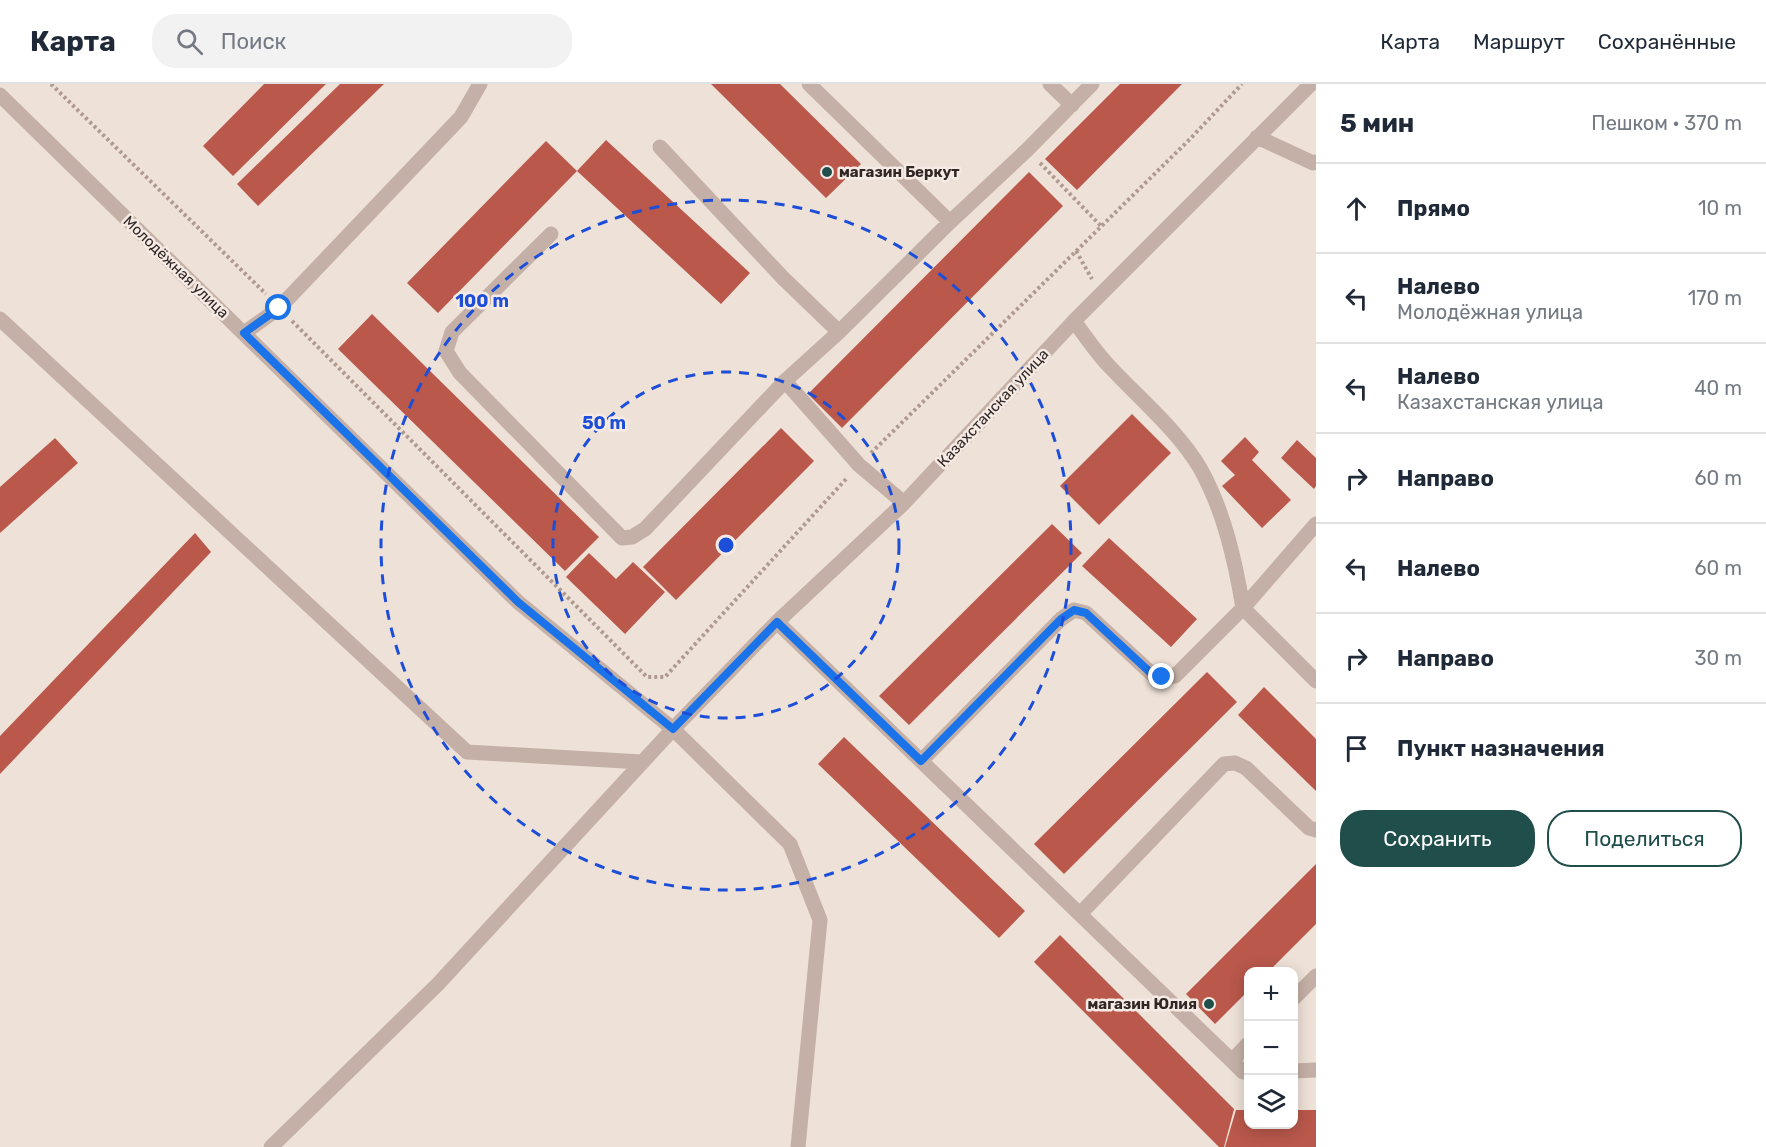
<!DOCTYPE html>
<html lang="ru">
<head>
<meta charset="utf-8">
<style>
  body { margin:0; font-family:Rubik,sans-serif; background:#f2f2f3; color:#1f2937 }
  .controls { position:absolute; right:18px; bottom:18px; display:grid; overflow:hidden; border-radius:12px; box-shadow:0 3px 15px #0003 }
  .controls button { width:54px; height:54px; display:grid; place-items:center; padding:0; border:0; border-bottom:2px solid #e0e1e3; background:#fff; color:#1f2937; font:30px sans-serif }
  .stop { position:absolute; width:18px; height:18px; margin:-14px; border:4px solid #1a73e8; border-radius:50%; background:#fff }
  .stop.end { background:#1a73e8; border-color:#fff; box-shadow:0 2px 6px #0008 }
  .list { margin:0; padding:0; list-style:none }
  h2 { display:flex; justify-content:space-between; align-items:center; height:78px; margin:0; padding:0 24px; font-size:26px }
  h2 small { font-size:20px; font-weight:400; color:#747a83 }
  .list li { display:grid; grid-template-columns:39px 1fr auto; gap:18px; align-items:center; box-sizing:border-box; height:90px; padding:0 24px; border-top:2px solid #e0e1e3 }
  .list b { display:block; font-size:22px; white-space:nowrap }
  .list p { margin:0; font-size:20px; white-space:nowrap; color:#747a83 }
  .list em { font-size:20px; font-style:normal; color:#747a83 }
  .actions { display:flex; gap:12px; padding:18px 24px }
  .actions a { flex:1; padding:14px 0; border:2px solid #204e4b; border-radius:24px; text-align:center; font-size:21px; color:#204e4b }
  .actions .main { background:#204e4b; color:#fff }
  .icon { flex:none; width:33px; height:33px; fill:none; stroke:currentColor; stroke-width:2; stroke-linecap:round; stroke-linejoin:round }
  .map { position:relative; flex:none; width:1316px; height:1063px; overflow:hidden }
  header { display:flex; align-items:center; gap:36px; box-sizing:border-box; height:84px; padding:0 30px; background:#fff; border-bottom:2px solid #e0e1e3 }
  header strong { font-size:28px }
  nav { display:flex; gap:33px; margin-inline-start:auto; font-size:21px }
  .search { width:420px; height:54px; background:#f2f2f3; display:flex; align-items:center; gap:15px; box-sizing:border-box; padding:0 21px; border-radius:24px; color:#747a83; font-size:22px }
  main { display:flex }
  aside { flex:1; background:#fff }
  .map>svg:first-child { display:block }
  .building { fill:#b9584b }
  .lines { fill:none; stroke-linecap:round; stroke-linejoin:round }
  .path { stroke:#b09a90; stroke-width:4; stroke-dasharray:3 3; stroke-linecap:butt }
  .minor { stroke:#c4b0a6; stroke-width:15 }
  .route { stroke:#1a73e8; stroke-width:8 }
  .ring { fill:none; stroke:#1d4ed8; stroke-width:3; stroke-dasharray:10 8 }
  .poi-dot { fill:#204e4b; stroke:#f6ebe4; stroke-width:2 }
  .labels { text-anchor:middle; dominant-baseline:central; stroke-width:5; stroke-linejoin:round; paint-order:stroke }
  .poi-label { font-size:15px; font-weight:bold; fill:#312826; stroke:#f6ebe4; text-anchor:start }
  .street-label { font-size:15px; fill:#312826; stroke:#f6ebe4 }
  .centre { fill:#1d4ed8; stroke:#f6ebe4; stroke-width:3 }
  .ring-label { font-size:18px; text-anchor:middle; font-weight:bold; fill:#1d4ed8; stroke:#f6ebe4; stroke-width:5; stroke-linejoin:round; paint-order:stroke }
</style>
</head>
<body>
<header>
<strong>Карта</strong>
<div class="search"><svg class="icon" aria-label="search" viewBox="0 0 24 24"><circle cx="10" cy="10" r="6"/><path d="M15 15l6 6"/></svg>Поиск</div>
<nav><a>Карта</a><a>Маршрут</a><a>Сохранённые</a></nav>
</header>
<main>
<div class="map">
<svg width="1316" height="1063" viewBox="0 0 1316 1063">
  <rect width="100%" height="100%" fill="#eee1d8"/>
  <path class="building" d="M 264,0 L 326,0 L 233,92 L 203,62 Z
    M 340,0 L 384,0 L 258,122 L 237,100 Z
    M 711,0 L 780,0 L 861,80 L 826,114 Z
    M 1120,0 L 1182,0 L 1077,106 L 1045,75 Z
    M 606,56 L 750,189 L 721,220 L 577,87 Z
    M 546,57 L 577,87 L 438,229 L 407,199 Z
    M 1029,88 L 1063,122 L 842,344 L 808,310 Z
    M 372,230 L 599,453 L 565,487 L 338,265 Z
    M 1132,330 L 1171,369 L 1099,441 L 1060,402 Z
    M 781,344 L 814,377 L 676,516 L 643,483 Z
    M 1245,353 L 1259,368 L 1252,376 L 1291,416 L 1262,444 L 1222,402 L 1235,391 L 1221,377 Z
    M 55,354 L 78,379 L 0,449 L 0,403 Z
    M 1297,356 L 1316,374 L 1316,402 L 1314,405 L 1281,374 Z
    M 1052,440 L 1082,469 L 909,641 L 879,612 Z
    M 195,449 L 211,468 L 0,690 L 0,652 Z
    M 1109,454 L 1197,535 L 1171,563 L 1082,482 Z
    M 589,469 L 616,495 L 633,478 L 665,508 L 625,550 L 566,493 Z
    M 1207,588 L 1237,618 L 1064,790 L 1034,760 Z
    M 1264,603 L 1316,655 L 1316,707 L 1238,631 Z
    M 844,653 L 1025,827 L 999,854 L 818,680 Z
    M 1316,780 L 1316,840 L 1268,888 L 1248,888 L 1248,907 L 1215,940 L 1186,910 Z
    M 1060,851 L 1234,1025 L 1224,1063 L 1219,1063 L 1034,878 Z
    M 1236,1026 L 1248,1026 L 1248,1040 L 1294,1040 L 1294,1026 L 1316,1026 L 1316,1063 L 1225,1063 Z"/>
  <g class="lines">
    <path class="path" d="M 51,0 L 266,210
      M 1040,79 L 1101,142
      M 1076,167 L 1092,195
      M 292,237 L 647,593 L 665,593 L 847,394
      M 871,369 L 1190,55 L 1242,0"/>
    <path class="minor" d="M 809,0 L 950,138 L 839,248 L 785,297 L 859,381 L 904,419
      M 1050,0 L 1072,21
      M 0,11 L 518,518 L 673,645 L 790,760 L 820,836 L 798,1063
      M 1257,53 L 1313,79 L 1316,78
      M 660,63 L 783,194 L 839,248
      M 950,138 L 1027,66 L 1092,0
      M 551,150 L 452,248 L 446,267 L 460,289 L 622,454 L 632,453 L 645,445 L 785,297
      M 0,235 L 467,668 L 642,678
      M 244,249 L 279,224 L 461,33 L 480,0
      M 1316,440 L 1243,524 L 1316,597
      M 777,538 L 1232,977 L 1243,988 L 1248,988
      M 921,677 L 1061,535 L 1074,526 L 1086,529 L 1153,591 L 1162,593 L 1175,592 L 1243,524 C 1235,476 1224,427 1200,384 C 1178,347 1140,315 1111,284 C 1097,270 1086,253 1074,237
      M 1080,830 L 1224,680 L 1235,679 L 1246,684 L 1309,744 L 1316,746
      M 1294,914 L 1316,892
      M 1232,977 L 1248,960
      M 1294,987 L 1316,986
      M 271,1063 L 438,900 L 673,645 L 777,538 L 904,419 L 1074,237 L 1311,0"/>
  </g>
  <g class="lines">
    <path class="route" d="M 279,224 L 244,249 L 518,518 L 673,645 L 777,538 L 921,677 L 1061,535 L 1074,526 L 1086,529 L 1153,591 L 1162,593"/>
  </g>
  <g class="ring">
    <circle cx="726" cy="461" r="173"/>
    <circle cx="726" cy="461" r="345"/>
  </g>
  <g class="poi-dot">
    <circle cx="827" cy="88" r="6"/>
    <circle cx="1209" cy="920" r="6"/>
  </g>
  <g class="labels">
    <g class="poi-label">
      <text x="839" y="88">магазин Беркут</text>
      <text x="1197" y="920" text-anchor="end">магазин Юлия</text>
    </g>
    <g class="street-label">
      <text transform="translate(176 183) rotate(44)">Молодёжная улица</text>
      <text transform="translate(993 324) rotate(-47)">Казахстанская улица</text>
    </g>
  </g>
  <circle cx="726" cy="461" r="9" class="centre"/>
  <g class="ring-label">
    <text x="482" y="223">100 m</text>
    <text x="604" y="345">50 m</text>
  </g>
</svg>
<div class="controls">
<button>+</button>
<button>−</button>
<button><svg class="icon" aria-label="layers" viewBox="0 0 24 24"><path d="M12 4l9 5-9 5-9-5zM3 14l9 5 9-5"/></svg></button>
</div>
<div class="stop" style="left:279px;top:224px"></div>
<div class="stop end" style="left:1162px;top:593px"></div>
</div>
<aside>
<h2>5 мин<small>Пешком · 370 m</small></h2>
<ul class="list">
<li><svg class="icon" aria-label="ahead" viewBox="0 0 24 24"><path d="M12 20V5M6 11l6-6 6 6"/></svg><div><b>Прямо</b></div><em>10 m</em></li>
<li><svg class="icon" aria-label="left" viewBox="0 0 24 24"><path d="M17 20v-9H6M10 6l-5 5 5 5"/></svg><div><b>Налево</b><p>Молодёжная улица</p></div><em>170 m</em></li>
<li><svg class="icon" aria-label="left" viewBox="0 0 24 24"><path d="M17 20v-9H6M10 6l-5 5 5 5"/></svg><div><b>Налево</b><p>Казахстанская улица</p></div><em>40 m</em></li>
<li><svg class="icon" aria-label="right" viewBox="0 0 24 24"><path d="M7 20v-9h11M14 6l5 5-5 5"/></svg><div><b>Направо</b></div><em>60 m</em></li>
<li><svg class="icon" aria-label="left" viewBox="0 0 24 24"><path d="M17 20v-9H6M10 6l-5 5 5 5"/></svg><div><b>Налево</b></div><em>60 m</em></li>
<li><svg class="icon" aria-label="right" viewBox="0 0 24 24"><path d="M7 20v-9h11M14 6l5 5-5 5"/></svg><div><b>Направо</b></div><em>30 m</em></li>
<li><svg class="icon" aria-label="arrive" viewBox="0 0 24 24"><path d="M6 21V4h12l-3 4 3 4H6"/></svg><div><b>Пункт назначения</b></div></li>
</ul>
<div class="actions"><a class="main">Сохранить</a><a>Поделиться</a></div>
</aside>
</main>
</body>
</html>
